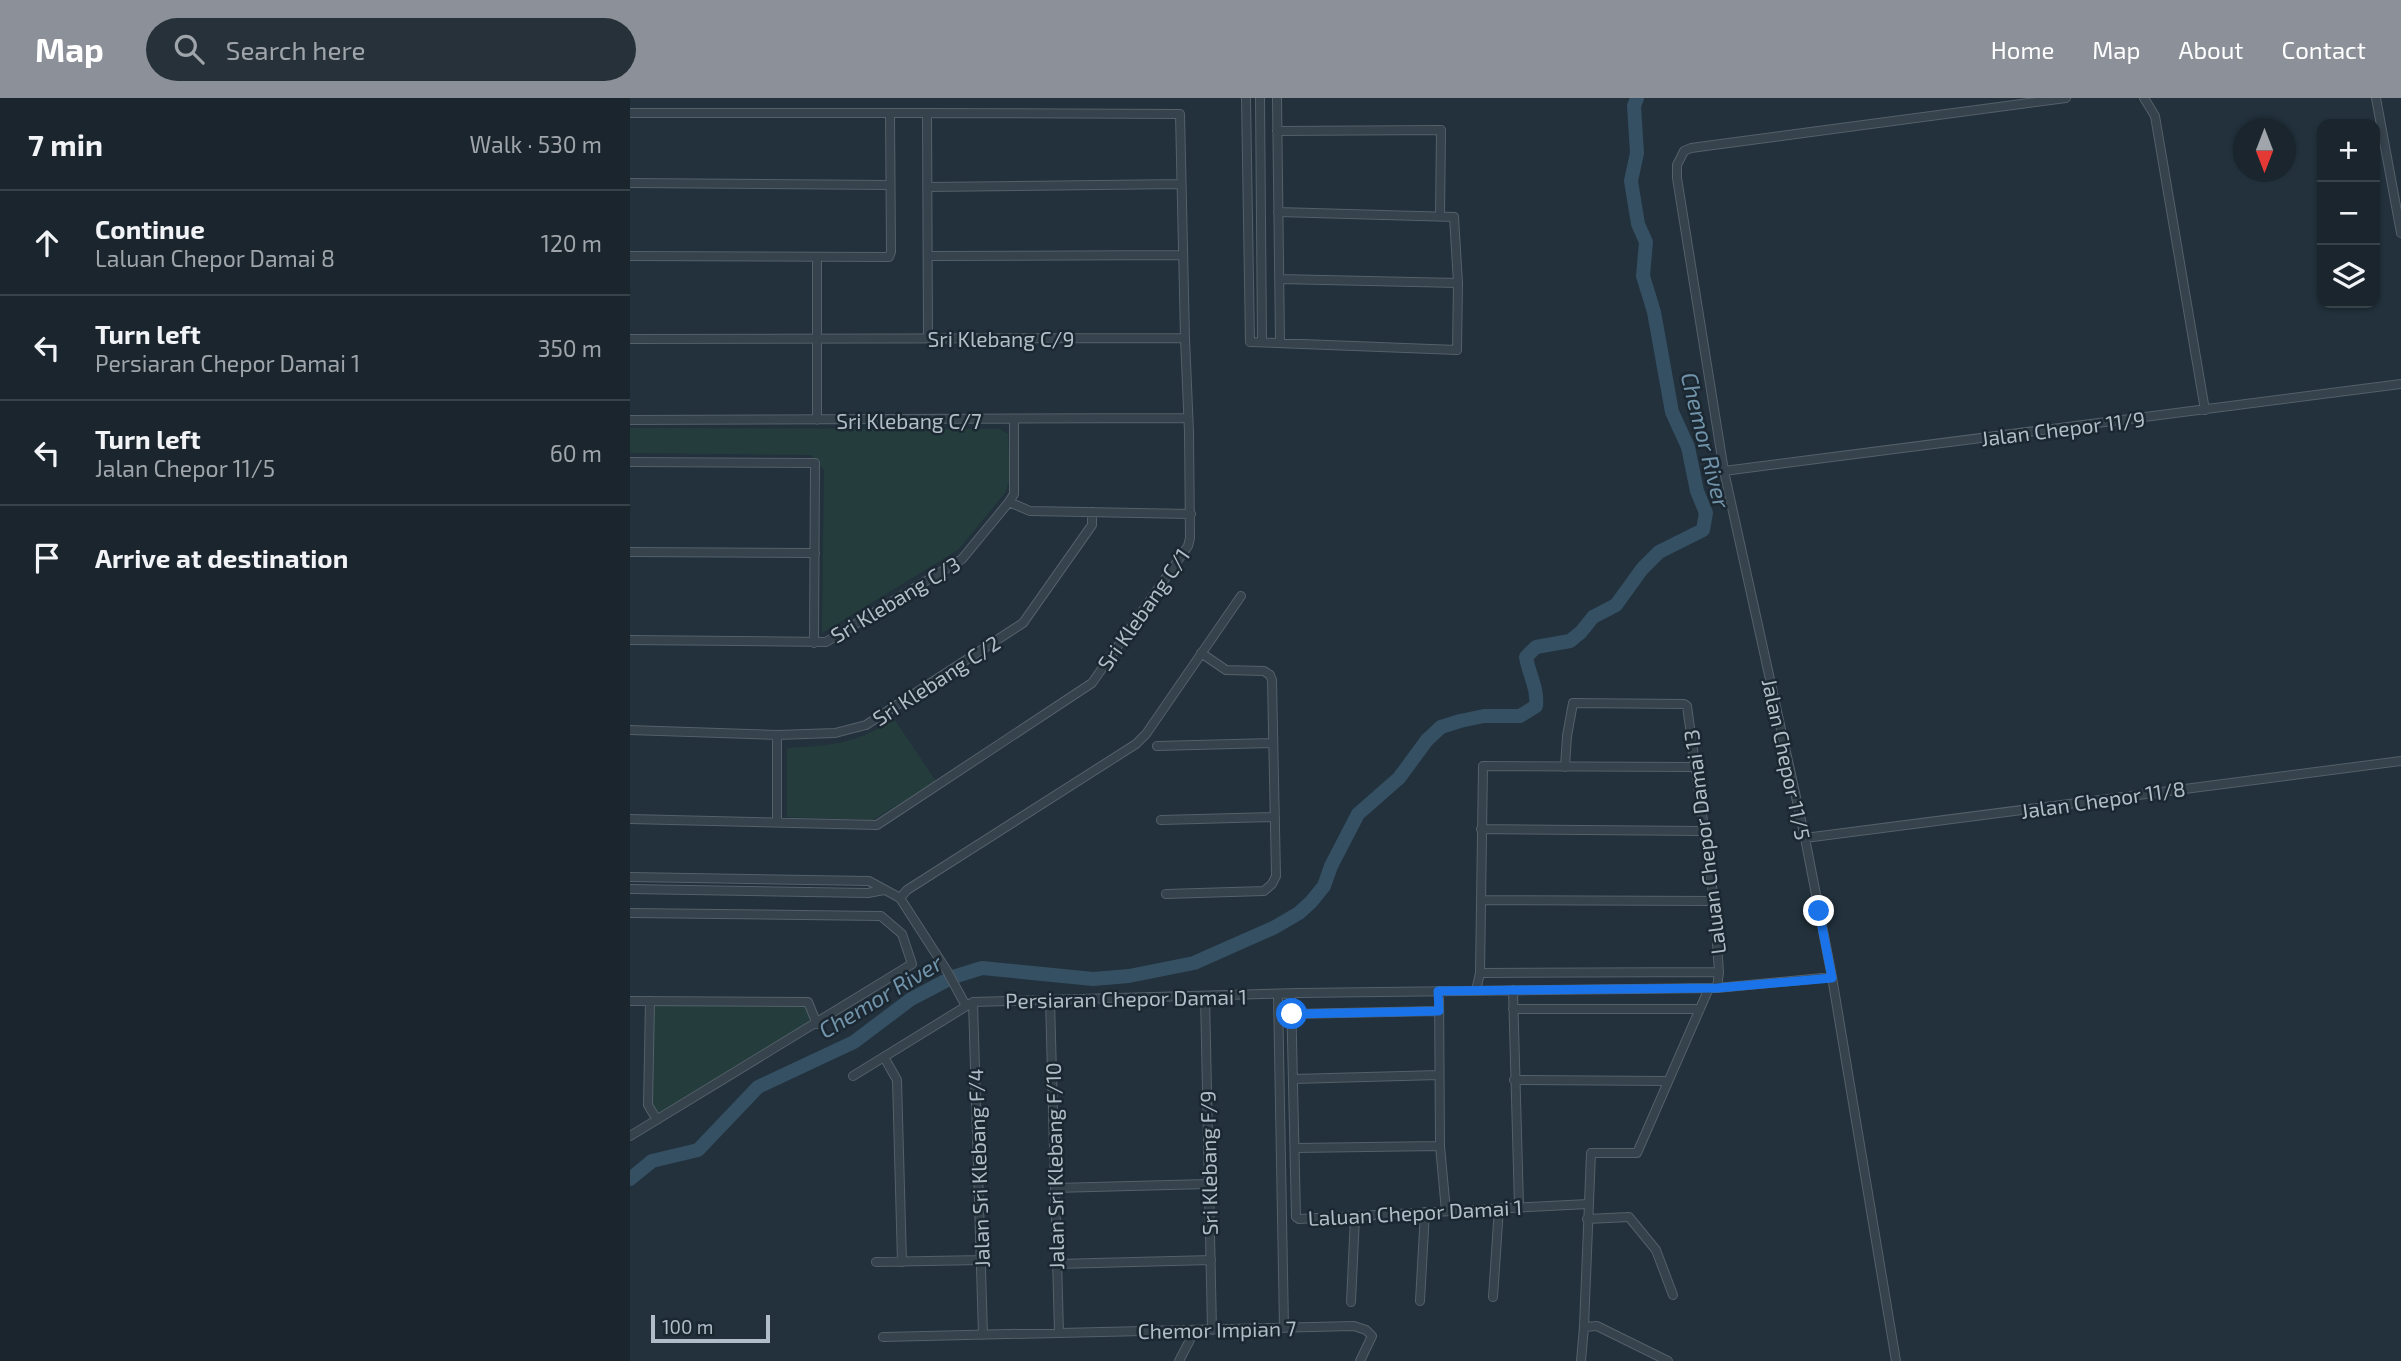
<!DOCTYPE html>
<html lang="en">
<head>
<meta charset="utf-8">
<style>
  body { margin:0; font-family:"Exo 2",sans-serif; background:#273139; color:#f1f3f6 }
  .controls { position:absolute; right:21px; top:21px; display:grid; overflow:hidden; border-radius:14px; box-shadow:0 2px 5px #0004 }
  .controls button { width:63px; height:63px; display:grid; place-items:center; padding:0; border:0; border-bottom:2px solid #384249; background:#1a252d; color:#f1f3f6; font:35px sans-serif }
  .compass { position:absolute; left:1603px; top:21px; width:63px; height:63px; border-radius:50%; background:#1a252d; box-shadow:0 2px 5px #0004; rotate:180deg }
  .scale { position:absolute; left:21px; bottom:18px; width:119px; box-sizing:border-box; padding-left:7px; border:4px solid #b1bdc7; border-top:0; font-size:19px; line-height:24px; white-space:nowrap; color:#b1bdc7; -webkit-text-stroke:5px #1b2731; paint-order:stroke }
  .stop { position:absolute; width:21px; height:21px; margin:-16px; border:5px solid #1a73e8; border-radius:50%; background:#fff }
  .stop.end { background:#1a73e8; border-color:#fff; box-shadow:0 2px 7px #0008 }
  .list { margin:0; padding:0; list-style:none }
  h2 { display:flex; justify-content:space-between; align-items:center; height:91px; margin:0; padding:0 28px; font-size:30px }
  h2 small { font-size:23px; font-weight:400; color:#9fa5aa }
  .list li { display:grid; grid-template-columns:46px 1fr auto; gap:21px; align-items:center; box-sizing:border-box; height:105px; padding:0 28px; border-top:2px solid #384249 }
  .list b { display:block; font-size:26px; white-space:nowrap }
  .list p { margin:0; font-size:23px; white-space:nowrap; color:#9fa5aa }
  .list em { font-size:23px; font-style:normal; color:#9fa5aa }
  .icon { flex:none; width:38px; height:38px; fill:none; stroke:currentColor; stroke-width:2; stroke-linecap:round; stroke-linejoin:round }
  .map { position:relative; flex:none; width:1771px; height:1263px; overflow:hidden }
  header { display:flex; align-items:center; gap:42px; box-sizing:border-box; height:98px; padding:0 35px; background:#8c9099; color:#fff }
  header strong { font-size:33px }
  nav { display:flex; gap:38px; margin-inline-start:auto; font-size:24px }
  .search { width:490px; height:63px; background:#273139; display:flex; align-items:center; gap:18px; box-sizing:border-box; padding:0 24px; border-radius:38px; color:#9fa5aa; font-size:26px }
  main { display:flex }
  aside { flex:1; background:#1a252d }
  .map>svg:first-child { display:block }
  .green { fill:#243d3c }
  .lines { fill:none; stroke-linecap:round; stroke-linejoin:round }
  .river { stroke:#355063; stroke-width:14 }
  .minor-casing { stroke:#54606a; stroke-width:10 }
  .minor { stroke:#36424c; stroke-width:8 }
  .route { stroke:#1a73e8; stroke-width:9 }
  .labels { text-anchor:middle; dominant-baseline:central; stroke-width:5; stroke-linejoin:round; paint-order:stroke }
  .street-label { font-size:21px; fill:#b1bdc7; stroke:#1b2731 }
  .water-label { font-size:23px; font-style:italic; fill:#7194ab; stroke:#1b2731 }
</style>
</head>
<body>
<header>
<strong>Map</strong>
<div class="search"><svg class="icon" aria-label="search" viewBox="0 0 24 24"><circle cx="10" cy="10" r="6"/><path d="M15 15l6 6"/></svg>Search here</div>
<nav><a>Home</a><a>Map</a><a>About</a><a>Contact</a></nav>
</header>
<main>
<aside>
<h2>7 min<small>Walk · 530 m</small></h2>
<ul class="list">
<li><svg class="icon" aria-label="ahead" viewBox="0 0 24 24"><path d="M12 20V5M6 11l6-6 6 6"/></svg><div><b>Continue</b><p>Laluan Chepor Damai 8</p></div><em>120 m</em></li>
<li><svg class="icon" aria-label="left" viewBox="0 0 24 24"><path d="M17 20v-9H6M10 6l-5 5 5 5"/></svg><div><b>Turn left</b><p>Persiaran Chepor Damai 1</p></div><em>350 m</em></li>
<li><svg class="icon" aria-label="left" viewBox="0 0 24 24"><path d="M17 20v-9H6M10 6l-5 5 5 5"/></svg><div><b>Turn left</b><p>Jalan Chepor 11/5</p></div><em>60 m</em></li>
<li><svg class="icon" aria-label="arrive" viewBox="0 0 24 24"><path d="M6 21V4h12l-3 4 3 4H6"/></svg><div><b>Arrive at destination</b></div></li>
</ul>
</aside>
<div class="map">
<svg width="1771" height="1263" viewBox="0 0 1771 1263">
  <rect width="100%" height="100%" fill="#22313c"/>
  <path class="green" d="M 0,330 L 369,331 L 378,336 L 380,381 L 375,395 L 328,452 L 192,535 L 194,372 L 181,357 L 0,355 Z
    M 264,621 L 306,683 L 243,722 L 157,719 L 157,650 C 203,647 224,647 264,621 Z
    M 20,903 L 178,904 L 187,926 L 27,1022 L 18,1007 Z"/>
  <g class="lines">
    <path class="river" d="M 0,1081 L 22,1063 L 68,1052 L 128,989 L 224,944 L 281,901 L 323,879 L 352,870 L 463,881 L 499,878 L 564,865 L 645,829 L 669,815 L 681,804 L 694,788 L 701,768 L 728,716 L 769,680 L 797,642 L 811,629 L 830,623 L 854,618 L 890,618 L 906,608 C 908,590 899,577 896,559 L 906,549 L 940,543 L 951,534 L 963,519 L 986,507 L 1012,471 L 1029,454 L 1073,432 L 1076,415 L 1067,393 L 1058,349 L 1042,314 L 1024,214 L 1013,178 L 1016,144 L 1008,126 L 1001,83 L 1007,55 L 1004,8 L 1007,0"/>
    <g class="minor-casing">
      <path id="minor" d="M 616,0 L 620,244 L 827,252 L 828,185 L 824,119 L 648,114
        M 630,0 L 632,244
        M 647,0 L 650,245
        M 1514,0 L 1525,18 L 1575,312
        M 1746,0 L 1771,135
        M 0,15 L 295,15
        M 647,33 L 811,32 L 810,118
        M 0,85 L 260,87
        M 298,89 L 551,86
        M 0,158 L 259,159 L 261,154 L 260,15
        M 298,158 L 553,157
        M 187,159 L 187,322
        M 649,181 L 828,185
        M 0,241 L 555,240
        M 0,322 L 558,320
        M 0,364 L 185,365 L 184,545
        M 1094,373 L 1771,286
        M 379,404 L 400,413 L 561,416
        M 0,454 L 185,455
        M 0,542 L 196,544 L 332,461 L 379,404 L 384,396 L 384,322
        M 0,632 L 147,637 L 205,635 L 236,627 L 393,525 L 462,427 L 462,414
        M 147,637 L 147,724
        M 527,648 L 643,645
        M 935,669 L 937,638 L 943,605 L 1054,606 L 1057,608 L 1084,803 L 1089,874 L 1087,890
        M 0,721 L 247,727 L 462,585 L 558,448 L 560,440 L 559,334 L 555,240 L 550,16 L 297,15 L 298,240
        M 531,722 L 645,719
        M 851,731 L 1074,733
        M 1175,740 L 1771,663
        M 0,779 L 239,783 L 270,800 L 317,873 L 336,908
        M 0,791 L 238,795 L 254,792
        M 536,796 L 634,793 L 642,786 L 646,778 L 642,582 L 640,577 L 634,573 L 596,572 L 571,555
        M 270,800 L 277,792 L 506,646 L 516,636 L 611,498
        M 851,802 L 1084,803
        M 0,815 L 251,818 L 272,836 L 282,866 L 0,1038
        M 850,875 L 1089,874
        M 883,892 L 889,1108
        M 809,893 L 810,1048 L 816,1113
        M 846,893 L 850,875 L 853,668 L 1065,669
        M 648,896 L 654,1230
        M 661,896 L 666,1119 L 669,1121 L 958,1106
        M 575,898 L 582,1232
        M 420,902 L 429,1235
        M 0,903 L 178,904 L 187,926
        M 20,903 L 18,1007 L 27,1022
        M 343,904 L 353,1237
        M 883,911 L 1070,911
        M 662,916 L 809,913
        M 254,959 L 267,982 L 272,1164
        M 223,978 L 343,904 L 669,895 L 1087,890 L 1202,879
        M 663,981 L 809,977
        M 884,982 L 1038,983
        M 665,1050 L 810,1048
        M 425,1090 L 577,1086
        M 957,1121 L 999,1119 L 1026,1152 L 1043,1197
        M 246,1164 L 351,1162
        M 427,1166 L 581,1162
        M 863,1199 L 869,1110
        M 790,1203 L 795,1114
        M 721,1204 L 725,1119
        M 954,1229 L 961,1055 L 1007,1055 L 1079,890
        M 253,1239 L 724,1228 L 736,1232 L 742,1238 L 730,1263
        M 549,1263 L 562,1238
        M 951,1263 L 954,1229 L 967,1228 L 1038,1263
        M 1266,1263 L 1202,879 L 1175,740 L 1094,373 L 1047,80 L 1047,67 L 1054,53 L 1061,50 L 1436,0"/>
    </g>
    <use href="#minor" class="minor"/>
  </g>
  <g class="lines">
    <path class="route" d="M 662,916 L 809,913 L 808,893 L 1087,890 L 1202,880 L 1189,813"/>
  </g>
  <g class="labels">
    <g class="street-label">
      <text x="371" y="240">Sri Klebang C/9</text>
      <text x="279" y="322">Sri Klebang C/7</text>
      <text transform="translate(1433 330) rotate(-7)">Jalan Chepor 11/9</text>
      <text transform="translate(265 501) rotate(-31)">Sri Klebang C/3</text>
      <text transform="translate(513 511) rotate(-55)">Sri Klebang C/1</text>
      <text transform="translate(306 582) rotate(-33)">Sri Klebang C/2</text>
      <text transform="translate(1157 661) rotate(78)">Jalan Chepor 11/5</text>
      <text transform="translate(1473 701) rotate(-8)">Jalan Chepor 11/8</text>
      <text transform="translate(1074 744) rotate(-97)">Laluan Chepor Damai 13</text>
      <text transform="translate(496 900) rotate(-1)">Persiaran Chepor Damai 1</text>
      <text transform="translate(578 1065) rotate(-91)">Sri Klebang F/9</text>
      <text transform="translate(424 1068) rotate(-91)">Jalan Sri Klebang F/10</text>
      <text transform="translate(348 1070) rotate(-92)">Jalan Sri Klebang F/4</text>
      <text transform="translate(785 1114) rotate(-3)">Laluan Chepor Damai 1</text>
      <text transform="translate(587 1231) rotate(-1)">Chemor Impian 7</text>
    </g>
    <g class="water-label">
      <text transform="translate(1076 342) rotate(76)">Chemor River</text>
      <text transform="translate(250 898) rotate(-31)">Chemor River</text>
    </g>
  </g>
</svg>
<div class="controls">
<button>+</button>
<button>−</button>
<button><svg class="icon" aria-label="layers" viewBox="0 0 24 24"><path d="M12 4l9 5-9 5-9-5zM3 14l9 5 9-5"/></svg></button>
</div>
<svg class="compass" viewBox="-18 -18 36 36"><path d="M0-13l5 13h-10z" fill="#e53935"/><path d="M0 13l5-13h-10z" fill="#9fa5aa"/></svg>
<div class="scale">100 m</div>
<div class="stop" style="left:662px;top:916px"></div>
<div class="stop end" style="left:1189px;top:813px"></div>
</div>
</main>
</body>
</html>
